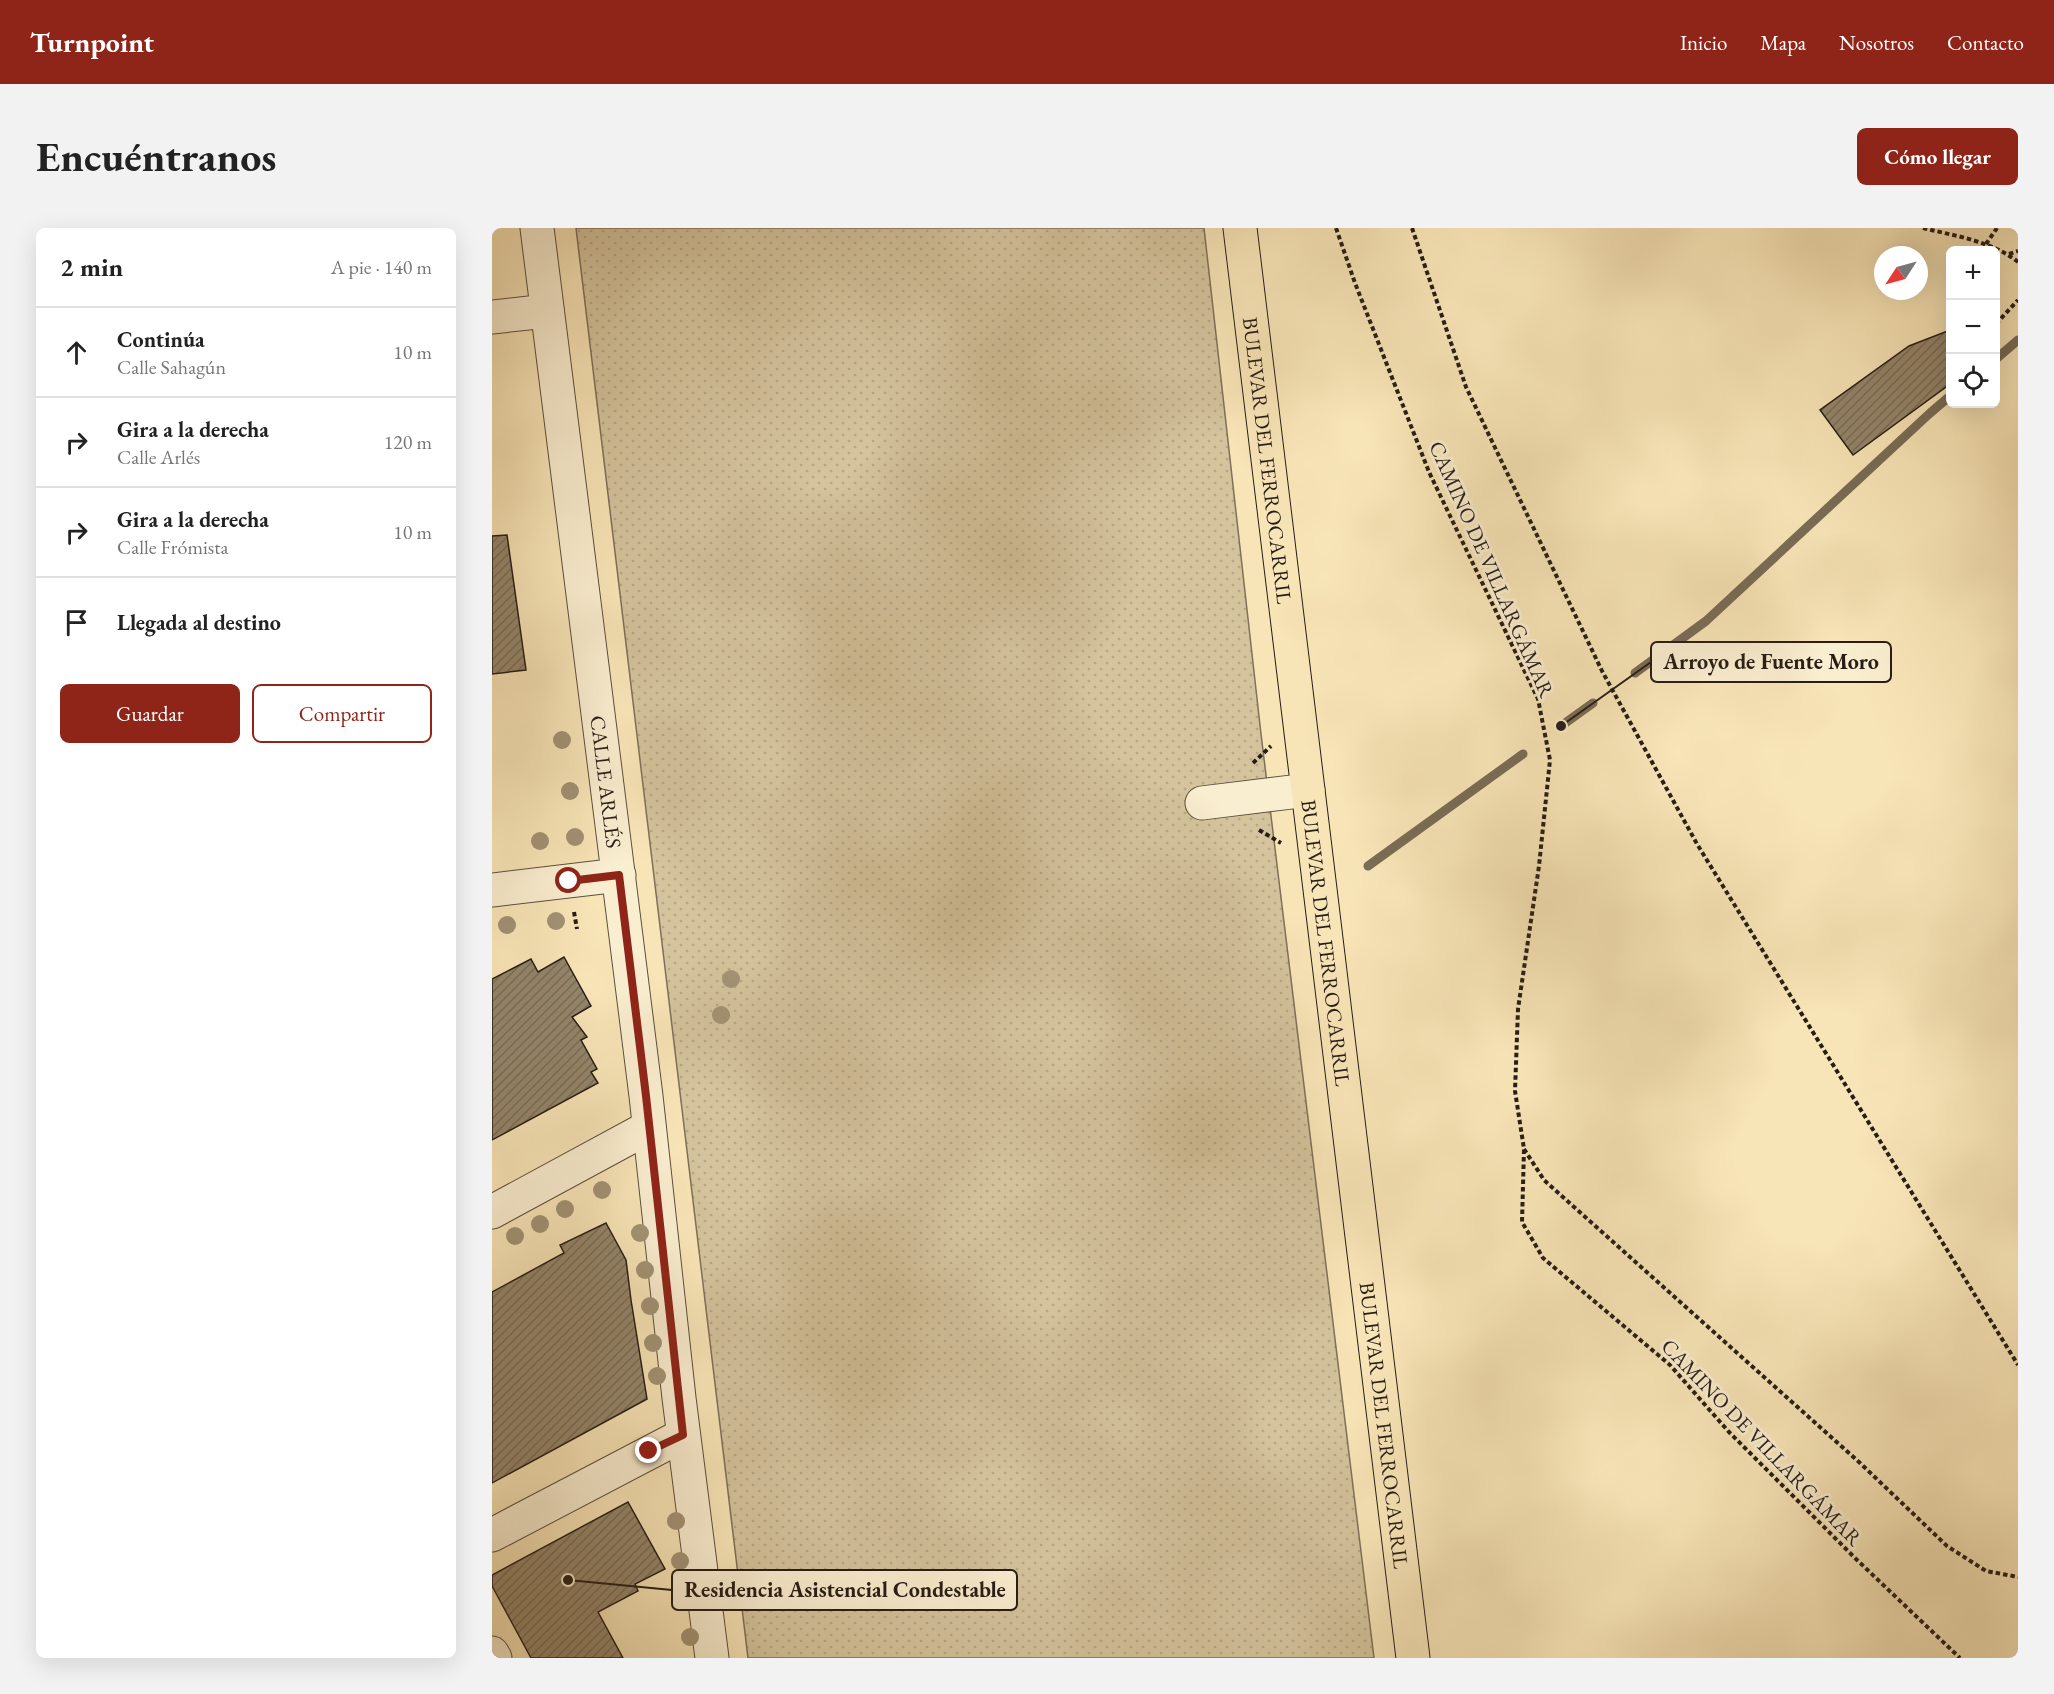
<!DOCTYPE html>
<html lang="es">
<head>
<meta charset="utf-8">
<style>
  body { margin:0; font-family:"EB Garamond",serif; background:#f2f2f2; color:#222 }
  .controls { position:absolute; right:18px; top:18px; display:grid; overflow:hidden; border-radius:9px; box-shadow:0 6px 24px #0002 }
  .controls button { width:54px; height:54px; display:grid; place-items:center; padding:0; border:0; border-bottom:2px solid #e0e0e0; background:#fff; color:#222; font:30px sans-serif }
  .compass { position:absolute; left:1382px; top:18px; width:54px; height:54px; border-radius:50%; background:#fff; box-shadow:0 6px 24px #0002; rotate:234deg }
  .stop { position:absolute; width:18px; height:18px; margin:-14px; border:4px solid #8f2418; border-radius:50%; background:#fff }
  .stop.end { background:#8f2418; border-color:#fff; box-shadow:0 2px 6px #0008 }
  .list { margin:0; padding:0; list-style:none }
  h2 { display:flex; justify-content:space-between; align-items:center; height:78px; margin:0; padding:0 24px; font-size:26px }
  h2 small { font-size:20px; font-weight:400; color:#767676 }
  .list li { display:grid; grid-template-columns:39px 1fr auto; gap:18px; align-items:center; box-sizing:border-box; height:90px; padding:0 24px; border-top:2px solid #e0e0e0 }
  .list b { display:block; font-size:22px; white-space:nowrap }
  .list p { margin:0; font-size:20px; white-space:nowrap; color:#767676 }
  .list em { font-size:20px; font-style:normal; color:#767676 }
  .actions { display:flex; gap:12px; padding:18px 24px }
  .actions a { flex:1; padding:14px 0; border:2px solid #8f2418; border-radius:9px; text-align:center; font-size:21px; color:#8f2418 }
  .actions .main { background:#8f2418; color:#fff }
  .icon { flex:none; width:33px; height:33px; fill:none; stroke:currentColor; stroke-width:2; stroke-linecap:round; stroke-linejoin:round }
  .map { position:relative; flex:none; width:1526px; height:1430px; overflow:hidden; border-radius:9px }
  header { display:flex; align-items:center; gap:36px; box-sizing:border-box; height:84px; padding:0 30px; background:#8f2418; color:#fff }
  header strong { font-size:28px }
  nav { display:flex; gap:33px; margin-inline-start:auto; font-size:21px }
  .intro { display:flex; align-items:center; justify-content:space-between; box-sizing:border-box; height:144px; padding:0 36px }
  h1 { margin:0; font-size:42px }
  .button { padding:15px 27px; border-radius:9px; background:#8f2418; color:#fff; font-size:21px; font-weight:700 }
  main { display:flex; gap:36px; padding:0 36px }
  aside { flex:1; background:#fff; border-radius:9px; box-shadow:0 6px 24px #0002 }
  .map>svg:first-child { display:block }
  .grass { fill:url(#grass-dots); stroke:#7e7059; stroke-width:1.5 }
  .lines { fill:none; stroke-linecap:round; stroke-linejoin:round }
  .stream { stroke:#7a6c56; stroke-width:9 }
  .building { fill:url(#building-hatch); stroke:#271d16; stroke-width:1.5 }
  .minor-casing { stroke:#5b4f3e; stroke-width:35 }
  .major-casing { stroke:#271d16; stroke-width:35 }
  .path { stroke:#271d16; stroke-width:4; stroke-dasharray:4.5 3; stroke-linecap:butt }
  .minor { stroke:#faeed0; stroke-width:33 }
  .major { stroke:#f8e5b7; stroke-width:33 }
  .tree { fill:#a29274 }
  .route { stroke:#8f2418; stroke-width:8 }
  .labels { text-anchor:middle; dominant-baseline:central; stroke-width:6; stroke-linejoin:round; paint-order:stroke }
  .street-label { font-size:21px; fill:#271d16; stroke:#faeed0 }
  .leader { fill:none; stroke:#271d16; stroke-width:2 }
  .callout-dot { fill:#271d16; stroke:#faeed0; stroke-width:2 }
  .callout { fill:#faeed0; stroke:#271d16; stroke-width:2 }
  .callout-label { font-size:22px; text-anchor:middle; font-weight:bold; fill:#271d16 }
</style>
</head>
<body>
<header>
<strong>Turnpoint</strong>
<nav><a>Inicio</a><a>Mapa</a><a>Nosotros</a><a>Contacto</a></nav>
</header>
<div class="intro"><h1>Encuéntranos</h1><a class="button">Cómo llegar</a></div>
<main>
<aside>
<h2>2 min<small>A pie · 140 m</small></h2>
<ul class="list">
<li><svg class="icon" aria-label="ahead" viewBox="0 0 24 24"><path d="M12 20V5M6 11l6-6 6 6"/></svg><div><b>Continúa</b><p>Calle Sahagún</p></div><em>10 m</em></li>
<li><svg class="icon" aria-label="right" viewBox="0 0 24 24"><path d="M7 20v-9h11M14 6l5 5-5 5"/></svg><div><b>Gira a la derecha</b><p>Calle Arlés</p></div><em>120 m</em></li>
<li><svg class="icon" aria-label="right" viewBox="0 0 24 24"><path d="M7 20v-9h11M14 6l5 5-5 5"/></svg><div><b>Gira a la derecha</b><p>Calle Frómista</p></div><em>10 m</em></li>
<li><svg class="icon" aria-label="arrive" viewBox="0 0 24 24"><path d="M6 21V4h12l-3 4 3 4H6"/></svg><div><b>Llegada al destino</b></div></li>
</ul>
<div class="actions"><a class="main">Guardar</a><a>Compartir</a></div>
</aside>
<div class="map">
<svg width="1526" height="1430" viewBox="0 0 1526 1430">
  <defs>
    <pattern id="grass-dots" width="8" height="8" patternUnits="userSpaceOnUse" patternTransform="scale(1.5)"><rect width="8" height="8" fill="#d4c39c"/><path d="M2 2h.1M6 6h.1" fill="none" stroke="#b6a786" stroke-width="1.8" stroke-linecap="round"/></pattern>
    <pattern id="building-hatch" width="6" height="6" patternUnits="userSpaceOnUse" patternTransform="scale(1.5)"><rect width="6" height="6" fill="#94856a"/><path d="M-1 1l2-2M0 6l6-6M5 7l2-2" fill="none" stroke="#796c56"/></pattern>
  </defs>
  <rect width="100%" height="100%" fill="#f8e5b7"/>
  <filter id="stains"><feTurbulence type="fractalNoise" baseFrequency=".00333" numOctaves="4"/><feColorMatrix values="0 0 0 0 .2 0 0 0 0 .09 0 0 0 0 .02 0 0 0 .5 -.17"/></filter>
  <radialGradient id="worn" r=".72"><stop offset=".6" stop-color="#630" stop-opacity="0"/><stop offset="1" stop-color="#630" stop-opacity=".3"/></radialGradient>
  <path class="grass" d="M 84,0 L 712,0 L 769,506 L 882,1430 L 256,1430 Z"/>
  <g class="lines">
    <path class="stream" d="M 1504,131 L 1526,112
      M 1143,445 L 1214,393 L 1437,186 L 1458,168
      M 1069,498 L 1101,475
      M 876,638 L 1031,526"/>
  </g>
  <path class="building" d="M 1458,102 L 1458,156 L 1361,227 L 1328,182 L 1417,118 Z
    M 15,307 L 34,442 L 0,446 L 0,308 Z
    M 72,729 L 99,778 L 80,789 L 95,809 L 89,812 L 105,841 L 99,844 L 106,855 L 0,912 L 0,751 L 39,731 L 46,744 Z
    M 114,995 L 134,1032 L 139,1072 L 155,1171 L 0,1255 L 0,1064 L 72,1025 L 68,1017 Z
    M 136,1274 L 173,1341 L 143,1356 L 146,1363 L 106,1384 L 131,1430 L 39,1430 L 0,1358 L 0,1347 Z"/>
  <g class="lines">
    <g class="minor-casing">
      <g id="minor">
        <path id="s1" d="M 45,0 L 154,868 L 187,1170 L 220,1430"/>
        <path d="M 0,89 L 55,83"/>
        <path d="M 710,575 L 816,562"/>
        <path d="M 0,662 L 127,647"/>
        <path d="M 0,984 L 157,899"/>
        <path d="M 0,1307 L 191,1207"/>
        <path d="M 0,1425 L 3,1430"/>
      </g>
    </g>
    <g class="major-casing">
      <g id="major">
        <path id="s2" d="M 748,0 L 921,1430"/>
      </g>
    </g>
    <path class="path" d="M 844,0 L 863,55 L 937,244 L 1046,471 L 1058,532 L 1047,638 L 1026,781 L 1023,863 L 1032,921 L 1030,994 L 1051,1030 L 1178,1137 L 1237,1204 L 1364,1331 L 1468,1430
      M 920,0 L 974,159 L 1110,443 L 1205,616 L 1526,1137
      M 1431,0 C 1463,8 1500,13 1526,34
      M 1494,16 L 1505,0
      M 1517,26 L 1526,23
      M 1504,96 L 1526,72
      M 761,535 L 779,518
      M 767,602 L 789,615
      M 82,684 L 85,701
      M 1032,921 L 1052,952 L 1368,1235 L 1455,1318 L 1494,1343 L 1526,1349"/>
    <use href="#minor" class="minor"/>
    <use href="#major" class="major"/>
  </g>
  <g class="tree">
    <circle cx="70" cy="512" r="9"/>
    <circle cx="78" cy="563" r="9"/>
    <circle cx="83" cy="609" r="9"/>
    <circle cx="48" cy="613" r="9"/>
    <circle cx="64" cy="693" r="9"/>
    <circle cx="15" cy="697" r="9"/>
    <circle cx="239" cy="751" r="9"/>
    <circle cx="229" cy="787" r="9"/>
    <circle cx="110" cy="962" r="9"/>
    <circle cx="73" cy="981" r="9"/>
    <circle cx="48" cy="996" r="9"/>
    <circle cx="148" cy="1005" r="9"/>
    <circle cx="23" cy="1008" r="9"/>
    <circle cx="153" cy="1042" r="9"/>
    <circle cx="158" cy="1078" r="9"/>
    <circle cx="161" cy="1115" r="9"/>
    <circle cx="165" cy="1148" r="9"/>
    <circle cx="184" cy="1293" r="9"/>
    <circle cx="188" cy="1333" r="9"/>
    <circle cx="198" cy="1409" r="9"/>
  </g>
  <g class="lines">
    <path class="route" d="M 77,653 L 127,647 L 154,868 L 191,1207 L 157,1223"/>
  </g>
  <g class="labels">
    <g class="street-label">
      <text stroke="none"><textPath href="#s2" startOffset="234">BULEVAR DEL FERROCARRIL</textPath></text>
      <text transform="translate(1000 341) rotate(66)">CAMINO DE VILLARGÁMAR</text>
      <text stroke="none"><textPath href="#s1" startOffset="558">CALLE ARLÉS</textPath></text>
      <text stroke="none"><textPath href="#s2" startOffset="720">BULEVAR DEL FERROCARRIL</textPath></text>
      <text stroke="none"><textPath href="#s2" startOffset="1206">BULEVAR DEL FERROCARRIL</textPath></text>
      <text transform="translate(1270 1214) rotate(46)">CAMINO DE VILLARGÁMAR</text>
    </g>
  </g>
  <path class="leader" d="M1069 498L1159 434M76 1352L180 1362"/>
  <g class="callout-dot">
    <circle cx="1069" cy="498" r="6"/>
    <circle cx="76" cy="1352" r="6"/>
  </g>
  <g class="callout">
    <rect x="1159" y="414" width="240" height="40" rx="6"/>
    <rect x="180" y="1342" width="345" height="40" rx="6"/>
  </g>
  <g class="callout-label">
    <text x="1279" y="441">Arroyo de Fuente Moro</text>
    <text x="353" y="1369">Residencia Asistencial Condestable</text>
  </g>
  <rect width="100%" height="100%" filter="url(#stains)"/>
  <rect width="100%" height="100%" fill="url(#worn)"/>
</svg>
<div class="controls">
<button>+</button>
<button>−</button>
<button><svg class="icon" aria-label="locate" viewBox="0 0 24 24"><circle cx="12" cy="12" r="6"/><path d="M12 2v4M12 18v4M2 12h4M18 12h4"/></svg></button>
</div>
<svg class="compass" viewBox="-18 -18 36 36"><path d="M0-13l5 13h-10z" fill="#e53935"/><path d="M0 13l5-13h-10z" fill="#767676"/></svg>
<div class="stop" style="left:77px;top:653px"></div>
<div class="stop end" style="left:157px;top:1223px"></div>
</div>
</main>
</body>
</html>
